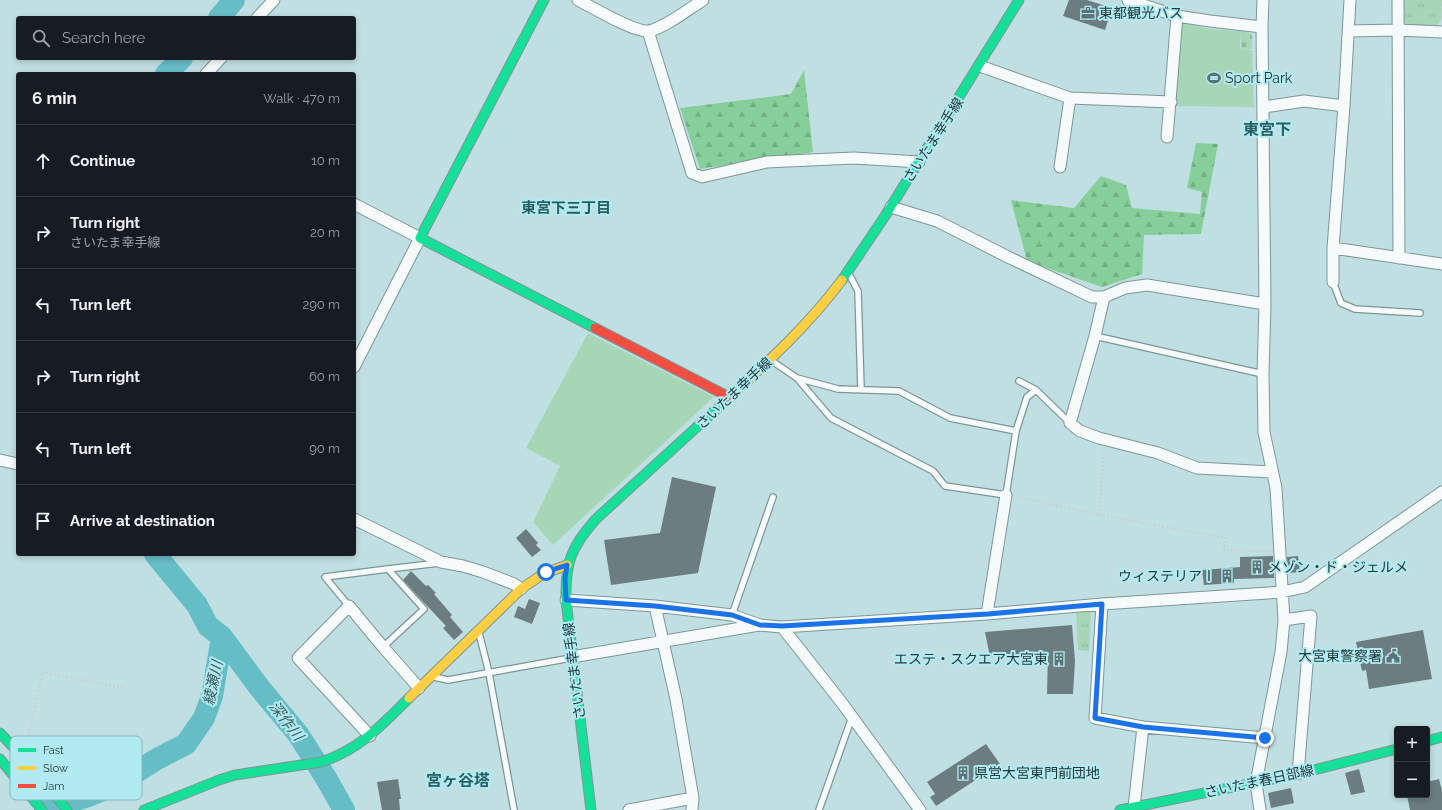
<!DOCTYPE html>
<html lang="en">
<head>
<meta charset="utf-8">
<style>
  body { margin:0; font-family:Raleway,"Noto Sans JP",sans-serif; background:#242831; color:#f1f3f6 }
  .controls { position:absolute; right:12px; bottom:12px; display:grid; overflow:hidden; border-radius:4px; box-shadow:0 2px 6px #0003 }
  .controls button { width:36px; height:36px; display:grid; place-items:center; padding:0; border:0; border-bottom:1px solid #363941; background:#171b24; color:#f1f3f6; font:20px sans-serif }
  .stop { position:absolute; width:12px; height:12px; margin:-9px; border:3px solid #1a73e8; border-radius:50%; background:#fff }
  .stop.end { background:#1a73e8; border-color:#fff; box-shadow:0 1px 4px #0008 }
  .list { margin:0; padding:0; list-style:none }
  h2 { display:flex; justify-content:space-between; align-items:center; height:52px; margin:0; padding:0 16px; font-size:17px }
  h2 small { font-size:13px; font-weight:400; color:#9ea1a6 }
  .list li { display:grid; grid-template-columns:26px 1fr auto; gap:12px; align-items:center; box-sizing:border-box; height:72px; padding:0 16px; border-top:1px solid #363941 }
  .list b { display:block; font-size:15px; white-space:nowrap }
  .list p { margin:0; font-size:13px; white-space:nowrap; color:#9ea1a6 }
  .list em { font-size:13px; font-style:normal; color:#9ea1a6 }
  .icon { flex:none; width:22px; height:22px; fill:none; stroke:currentColor; stroke-width:2; stroke-linecap:round; stroke-linejoin:round }
  .map { position:relative; flex:none; width:1442px; height:810px; overflow:hidden }
  .search { position:absolute; background:#171b24; box-shadow:0 2px 6px #0003; left:16px; top:16px; width:340px; height:44px; display:flex; align-items:center; gap:10px; box-sizing:border-box; padding:0 14px; border-radius:4px; color:#9ea1a6; font-size:15px }
  .panel { position:absolute; background:#171b24; box-shadow:0 2px 6px #0003; left:16px; top:72px; width:340px; height:484px; border-radius:4px }
  .map>svg:first-child { display:block }
  .green { fill:#a7d6b7 }
  .forest { fill:url(#forest-firs) }
  .cemetery { fill:url(#cemetery-stones) }
  .park { fill:url(#park-tufts) }
  .lines { fill:none; stroke-linecap:round; stroke-linejoin:round }
  .river { stroke:#65bdc6; stroke-width:22 }
  .building { fill:#6b7d81 }
  .lane-casing { stroke:#7d9698; stroke-width:8 }
  .street-casing { stroke:#7d9698; stroke-width:13 }
  .fast-casing { stroke:#7d9698; stroke-width:11 }
  .slow-casing { stroke:#7d9698; stroke-width:11 }
  .jam-casing { stroke:#7d9698; stroke-width:11 }
  .path { stroke:#c7d0d1; stroke-width:2; stroke-dasharray:2 2; stroke-linecap:butt }
  .lane { stroke:#f6fafb; stroke-width:5.5 }
  .street { stroke:#f6fafb; stroke-width:11 }
  .fast { stroke:#16e098; stroke-width:9 }
  .slow { stroke:#ffcf43; stroke-width:9 }
  .jam { stroke:#f24e42; stroke-width:9 }
  .route { stroke:#1a73e8; stroke-width:5 }
  .labels { text-anchor:middle; dominant-baseline:central; stroke-width:4; stroke-linejoin:round; paint-order:stroke }
  .poi-label { font-size:14px; fill:#22393c; stroke:#b1ebf1; text-anchor:start }
  .street-label { font-size:14px; fill:#22393c; stroke:#b1ebf1 }
  .neighbourhood-label { font-size:15px; font-weight:bold; fill:#285f65; stroke:#b1ebf1 }
  .water-label { font-size:15px; font-style:italic; fill:#37595c; stroke:#b1ebf1 }
  .quarter-label { font-size:16px; font-weight:bold; fill:#285f65; stroke:#b1ebf1 }
  .key { fill:#b1ebf1; stroke:#86b6bb; stroke-width:1 }
  .key-label { font-size:11px; fill:#22393c }
</style>
</head>
<body>
<div class="map">
<svg width="1442" height="810" viewBox="0 0 1442 810">
  <defs>
    <pattern id="forest-firs" width="22" height="20" patternUnits="userSpaceOnUse"><rect width="22" height="20" fill="#87cf9a"/><path d="M5 1l3.5 6h-7zM16 11l3.5 6h-7z" fill="#74b286"/></pattern>
    <pattern id="cemetery-stones" width="16" height="16" patternUnits="userSpaceOnUse"><rect width="16" height="16" fill="#a7d6b7"/><path d="M2 7V4a2 2 0 0 1 4 0v3zM10 15v-3a2 2 0 0 1 4 0v3z" fill="#8fb89e"/></pattern>
    <pattern id="park-tufts" width="24" height="20" patternUnits="userSpaceOnUse"><rect width="24" height="20" fill="#a7d6b7"/><path d="M3 7l-1-3M5 7V3M7 7l1-3M15 17l-1-3M17 17v-4M19 17l1-3" fill="none" stroke="#8fb89e"/></pattern>
  </defs>
  <rect width="100%" height="100%" fill="#c0dfe2"/>
  <path class="green" d="M 1184,23 L 1210,29 L 1240,31 L 1240,49 L 1252,50 L 1254,107 L 1172,106 L 1180,26 Z
    M 588,333 L 714,397 L 553,545 L 533,522 L 560,466 L 526,448 Z"/>
  <path class="forest" d="M 804,70 L 813,152 L 700,169 L 680,108 L 791,94 Z
    M 1196,143 L 1218,144 L 1201,234 L 1144,235 L 1142,274 L 1102,287 L 1027,261 L 1011,200 L 1074,208 L 1101,176 L 1126,185 L 1132,208 L 1200,214 L 1202,192 L 1187,188 Z"/>
  <path class="cemetery" d="M 1240,31 L 1247,32 L 1252,35 L 1252,49 L 1241,49 Z"/>
  <path class="park" d="M 1403,0 L 1442,0 L 1441,20 L 1438,25 L 1406,25 L 1402,21 Z
    M 1076,612 L 1091,612 L 1089,651 L 1078,650 Z"/>
  <g class="lines">
    <path class="river" d="M 219,18 L 234,0
      M 166,74 L 182,58
      M 155,554 L 197,605 L 208,626 L 222,637 L 259,687 L 298,734 L 326,778 L 344,810
      M 45,810 L 88,796 L 119,783 L 157,759 L 186,744 L 204,718 L 212,696 L 222,637"/>
  </g>
  <path class="building" d="M 1069,0 L 1087,0 L 1112,8 L 1105,30 L 1063,16 Z
    M 672,477 L 716,487 L 698,573 L 611,585 L 604,540 L 660,533 Z
    M 526,529 L 538,543 L 536,545 L 541,550 L 532,557 L 516,538 Z
    M 1273,556 L 1274,578 L 1234,579 L 1234,583 L 1204,585 L 1202,570 L 1240,567 L 1240,557 Z
    M 1298,556 L 1300,572 L 1288,573 L 1287,557 Z
    M 411,571 L 426,586 L 428,585 L 436,593 L 434,594 L 452,615 L 450,617 L 463,632 L 454,640 L 443,628 L 446,626 L 403,580 Z
    M 529,599 L 540,603 L 532,624 L 514,617 L 518,606 L 525,609 Z
    M 1072,625 L 1075,661 L 1073,694 L 1047,694 L 1048,653 L 990,657 L 985,632 Z
    M 1423,630 L 1432,679 L 1369,689 L 1366,670 L 1362,671 L 1356,642 Z
    M 986,744 L 1000,764 L 936,806 L 930,797 L 935,794 L 927,782 Z
    M 1359,769 L 1365,792 L 1351,795 L 1345,773 Z
    M 398,779 L 401,799 L 399,799 L 400,810 L 382,810 L 377,782 Z
    M 1439,779 L 1442,791 L 1442,810 L 1410,810 L 1407,795 L 1427,795 L 1427,782 Z
    M 1291,788 L 1294,803 L 1271,808 L 1268,793 Z"/>
  <g class="lines">
    <g class="lane-casing">
      <path id="lane" d="M 849,274 L 858,291 L 861,389
        M 1333,282 L 1341,303 L 1355,309 L 1420,313
        M 1095,336 L 1263,374
        M 772,361 L 797,378 L 831,418 L 933,471 L 945,486 L 1006,495 L 1016,431 L 1027,397 L 1036,390
        M 797,378 L 838,389 L 899,391 L 950,418 L 1016,431
        M 1019,381 L 1036,390 L 1070,423
        M 349,606 L 325,577 L 388,569
        M 732,615 L 773,497
        M 479,633 L 489,673 L 514,810
        M 383,647 L 424,609 L 388,569 L 439,563
        M 434,677 L 448,680 L 571,658
        M 819,810 L 852,717"/>
    </g>
    <g class="street-casing">
      <path id="street" d="M 578,0 C 592,7 635,33 649,31 C 666,27 687,10 703,0
        M 1128,0 L 1177,16 L 1210,21 L 1262,27
        M 1398,0 L 1399,258
        M 257,18 L 274,0
        M 648,31 L 692,173 L 702,177 L 767,162 L 854,158 L 919,162
        M 1349,31 L 1398,30 L 1442,32
        M 980,66 L 1070,98 L 1171,102
        M 206,74 L 221,58
        M 1264,107 L 1304,101 L 1344,106
        M 1167,137 L 1177,16
        M 1060,167 L 1070,98
        M 354,204 L 420,238 L 354,367
        M 891,207 L 937,221 L 1006,256 L 1092,297 L 1104,297 L 1125,288 L 1147,285 L 1265,304
        M 1333,248 L 1442,264
        M 1333,282 L 1333,248 L 1344,106 L 1350,0
        M 1104,297 L 1095,336 L 1070,423 L 1080,431 L 1099,438 L 1158,453 L 1197,468 L 1272,472
        M 0,460 L 18,464
        M 354,519 L 441,562 L 463,566 L 483,572 L 514,584 L 521,589
        M 566,600 L 655,606 L 732,615 L 760,625 L 782,627 L 987,614 L 1102,604 L 1282,592 L 1305,587 L 1442,492
        M 1102,604 L 1095,718 L 1143,727 L 1265,738
        M 655,606 L 676,699 L 693,798 L 692,810
        M 987,614 L 1006,495
        M 1284,620 L 1311,616 L 1298,774
        M 782,627 L 842,703 L 920,810
        M 572,657 L 759,625
        M 370,736 L 298,658 L 349,606 L 383,647 L 419,688
        M 1134,807 L 1143,727
        M 629,810 L 693,798
        M 1260,810 L 1256,783 L 1281,652 L 1284,620 L 1276,488 L 1264,432 L 1263,374 L 1265,304 L 1262,27 L 1263,0"/>
    </g>
    <g class="fast-casing">
      <path id="fast" d="M 544,0 L 420,238 L 595,328
        M 842,280 L 885,216 L 1019,0
        M 0,733 L 33,768 L 67,810
        M 1427,741 L 1442,737
        M 0,759 L 42,810
        M 144,810 L 219,780 L 235,775 L 321,762 C 359,750 382,725 409,698
        M 591,810 L 566,600 C 565,563 571,547 596,519 L 733,394
        M 1120,810 L 1298,774 L 1397,749"/>
    </g>
    <g class="slow-casing">
      <path id="slow" d="M 733,394 C 772,358 810,323 842,280
        M 409,698 L 521,589 L 543,574 L 567,565"/>
    </g>
    <g class="jam-casing">
      <path id="jam" d="M 595,328 L 729,397"/>
    </g>
    <path class="path" d="M 1017,497 L 1095,514 L 1226,538 L 1224,550 L 1269,551
      M 1099,515 L 1104,451
      M 28,739 L 43,672 L 124,688"/>
    <use href="#lane" class="lane"/>
    <use href="#street" class="street"/>
    <use href="#fast" class="fast"/>
    <use href="#slow" class="slow"/>
    <use href="#jam" class="jam"/>
  </g>
  <g class="lines">
    <path class="route" d="M 546,572 L 567,565 L 565,578 L 566,600 L 655,606 L 732,615 L 760,625 L 782,626 L 988,614 L 1102,604 L 1095,718 L 1143,727 L 1265,738"/>
  </g>
  <defs>
    <g id="office-bare" transform="scale(1.08)"><path d="M-6-3h4V-5.5h4V-3h4V5H-6ZM-1-4.5V-3h2v-1.5ZM-6 0V1H6V0Z" fill="#597376" stroke="#b1ebf1" stroke-width="2.5" paint-order="stroke"/></g>
    <g id="stadium-bare" transform="scale(1.08)"><path d="M0-5a6.5 5 0 1 0 0 10a6.5 5 0 1 0 0-10ZM-3.5-1.8h7v3.6h-7Z" fill="#597376" stroke="#b1ebf1" stroke-width="2.5" paint-order="stroke"/></g>
    <g id="building-bare" transform="scale(1.08)"><path d="M-4-6H4V6H1V3H-1V6H-4ZM-2.5-4.3h1.7v1.8h-1.7ZM.8-4.3h1.7v1.8H.8ZM-2.5-1h1.7V.8h-1.7ZM.8-1h1.7V.8H.8Z" fill="#597376" stroke="#b1ebf1" stroke-width="2.5" paint-order="stroke"/></g>
    <g id="civic-bare" transform="scale(1.08)"><path d="M-.6-6.5H3V-4.5H.6V-3L4-1V1h2V6H-6V1h2V-1L-.6-3ZM-1.2 2.5V6h2.4V2.5Z" fill="#597376" stroke="#b1ebf1" stroke-width="2.5" paint-order="stroke"/></g>
  </defs>
  <g fill-rule="evenodd">
    <use href="#office-bare" x="1088" y="13"/>
    <use href="#stadium-bare" x="1214" y="78"/>
    <use href="#building-bare" x="1257" y="567"/>
    <use href="#building-bare" x="1227" y="576"/>
    <use href="#civic-bare" x="1393" y="656"/>
    <use href="#building-bare" x="1059" y="659"/>
    <use href="#building-bare" x="963" y="773"/>
  </g>
  <g class="labels">
    <g class="poi-label">
      <text x="1099" y="13">東都観光バス</text>
      <text x="1225" y="78">Sport Park</text>
      <text x="1268" y="567">メゾン・ド・ジェルメ</text>
      <text x="1216" y="576" text-anchor="end">ウィステリアⅠ</text>
      <text x="1382" y="656" text-anchor="end">大宮東警察署</text>
      <text x="1048" y="659" text-anchor="end">エステ・スクエア大宮東</text>
      <text x="974" y="773">県営大宮東門前団地</text>
    </g>
    <g class="street-label">
      <text transform="translate(933 140) rotate(-57)">さいたま幸手線</text>
      <text transform="translate(734 393) rotate(-43)">さいたま幸手線</text>
      <text transform="translate(574 671) rotate(-97)">さいたま幸手線</text>
      <text transform="translate(1259 781) rotate(-12)">さいたま春日部線</text>
    </g>
    <g class="neighbourhood-label">
      <text x="566" y="208">東宮下三丁目</text>
    </g>
    <g class="water-label">
      <text transform="translate(213 683) rotate(-78)">綾瀬川</text>
      <text transform="translate(286 721) rotate(52)">深作川</text>
    </g>
    <g class="quarter-label">
      <text x="1267" y="129">東宮下</text>
      <text x="458" y="780">宮ヶ谷塔</text>
    </g>
  </g>
  <rect x="10" y="736" width="132" height="64" rx="6" class="key"/>
  <rect x="18" y="748" width="18" height="4" fill="#16e098"/>
  <rect x="18" y="766" width="18" height="4" fill="#ffcf43"/>
  <rect x="18" y="784" width="18" height="4" fill="#f24e42"/>
  <g class="key-label">
    <text x="43" y="754">Fast</text>
    <text x="43" y="772">Slow</text>
    <text x="43" y="790">Jam</text>
  </g>
</svg>
<div class="controls">
<button>+</button>
<button>−</button>
</div>
<div class="stop" style="left:546px;top:572px"></div>
<div class="stop end" style="left:1265px;top:738px"></div>
<div class="search"><svg class="icon" aria-label="search" viewBox="0 0 24 24"><circle cx="10" cy="10" r="6"/><path d="M15 15l6 6"/></svg>Search here</div>
<section class="panel">
<h2>6 min<small>Walk · 470 m</small></h2>
<ul class="list">
<li><svg class="icon" aria-label="ahead" viewBox="0 0 24 24"><path d="M12 20V5M6 11l6-6 6 6"/></svg><div><b>Continue</b></div><em>10 m</em></li>
<li><svg class="icon" aria-label="right" viewBox="0 0 24 24"><path d="M7 20v-9h11M14 6l5 5-5 5"/></svg><div><b>Turn right</b><p>さいたま幸手線</p></div><em>20 m</em></li>
<li><svg class="icon" aria-label="left" viewBox="0 0 24 24"><path d="M17 20v-9H6M10 6l-5 5 5 5"/></svg><div><b>Turn left</b></div><em>290 m</em></li>
<li><svg class="icon" aria-label="right" viewBox="0 0 24 24"><path d="M7 20v-9h11M14 6l5 5-5 5"/></svg><div><b>Turn right</b></div><em>60 m</em></li>
<li><svg class="icon" aria-label="left" viewBox="0 0 24 24"><path d="M17 20v-9H6M10 6l-5 5 5 5"/></svg><div><b>Turn left</b></div><em>90 m</em></li>
<li><svg class="icon" aria-label="arrive" viewBox="0 0 24 24"><path d="M6 21V4h12l-3 4 3 4H6"/></svg><div><b>Arrive at destination</b></div></li>
</ul>
</section>
</div>
</body>
</html>
